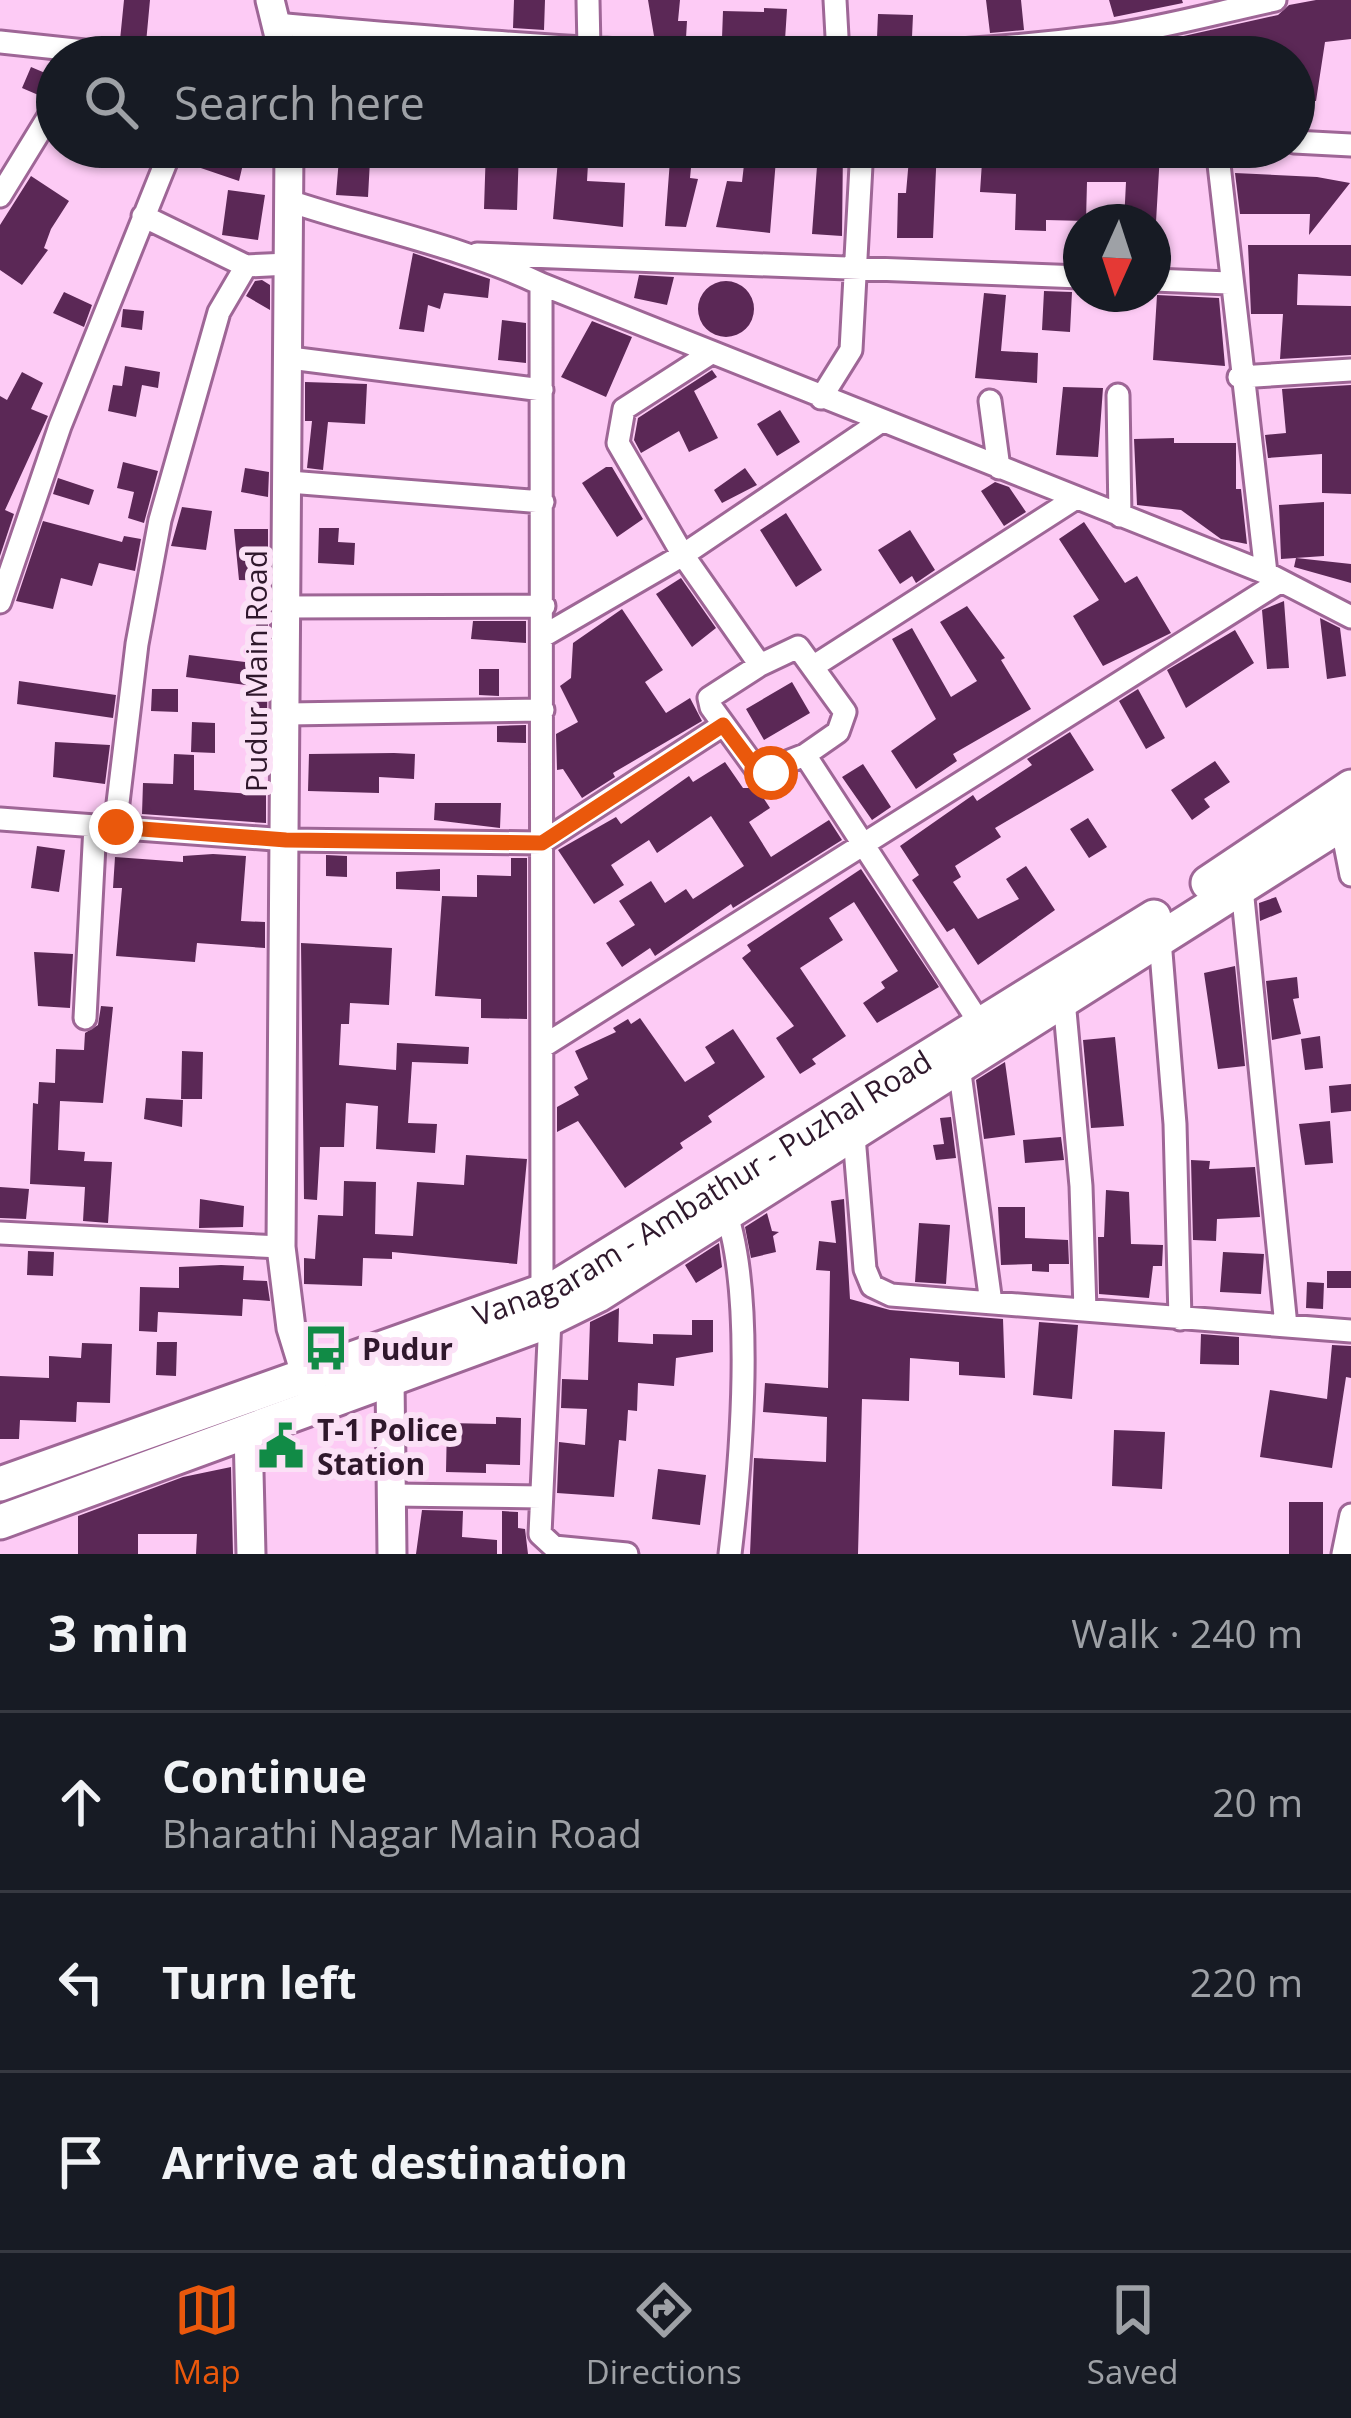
<!DOCTYPE html>
<html lang="en">
<head>
<meta charset="utf-8">
<style>
  body { margin:0; font-family:"Open Sans",sans-serif; background:#20242c; color:#f1f3f6 }
  .compass { position:absolute; left:1063px; top:204px; width:108px; height:108px; border-radius:50%; background:#171b24; box-shadow:0 3px 9px #0004; rotate:183deg }
  .stop { position:absolute; width:36px; height:36px; margin:-27px; border:9px solid #ea580c; border-radius:50%; background:#fff }
  .stop.end { background:#ea580c; border-color:#fff; box-shadow:0 3px 12px #0008 }
  .list { margin:0; padding:0; list-style:none }
  h2 { display:flex; justify-content:space-between; align-items:center; height:156px; margin:0; padding:0 48px; font-size:51px }
  h2 small { font-size:39px; font-weight:400; color:#9ea1a6 }
  .list li { display:grid; grid-template-columns:78px 1fr auto; gap:36px; align-items:center; box-sizing:border-box; height:180px; padding:0 48px; border-top:3px solid #363941 }
  .list b { display:block; font-size:45px; white-space:nowrap }
  .list p { margin:0; font-size:39px; white-space:nowrap; color:#9ea1a6 }
  .list em { font-size:39px; font-style:normal; color:#9ea1a6 }
  .icon { flex:none; width:66px; height:66px; fill:none; stroke:currentColor; stroke-width:2; stroke-linecap:round; stroke-linejoin:round }
  .map { position:relative; flex:none; width:1351px; height:1554px; overflow:hidden }
  .search { position:absolute; background:#171b24; box-shadow:0 3px 9px #0004; left:36px; right:36px; top:36px; height:132px; display:flex; align-items:center; gap:30px; box-sizing:border-box; padding:0 42px; border-radius:66px; color:#9ea1a6; font-size:45px }
  .sheet { height:696px; background:#171b24 }
  nav { display:flex; justify-content:space-around; align-items:center; box-sizing:border-box; height:168px; border-top:3px solid #363941; background:#171b24; font-size:33px; color:#9ea1a6 }
  nav a { display:grid; justify-items:center; gap:6px }
  nav .on { color:#ea580c }
  .map>svg:first-child { display:block }
  .building { fill:#5b2856 }
  .lines { fill:none; stroke-linecap:round; stroke-linejoin:round }
  .minor-casing { stroke:#9e6696; stroke-width:27 }
  .tertiary-casing { stroke:#9e6696; stroke-width:33 }
  .primary-casing { stroke:#9e6696; stroke-width:39 }
  .minor { stroke:#fff; stroke-width:21 }
  .tertiary { stroke:#fff; stroke-width:27 }
  .primary { stroke:#fff; stroke-width:33 }
  .route { stroke:#ea580c; stroke-width:15 }
  .labels { text-anchor:middle; dominant-baseline:central; stroke-width:12; stroke-linejoin:round; paint-order:stroke }
  .street-label { font-size:30px; fill:#2f182c; stroke:#fbe1f6 }
  .poi-label { font-size:30px; font-weight:bold; fill:#2f182c; stroke:#fbe1f6; text-anchor:start }
</style>
</head>
<body>
<div class="map">
<svg width="1351" height="1554" viewBox="0 0 1351 1554">
  <rect width="100%" height="100%" fill="#fdcbf5"/>
  <path class="building" d="M 124,0 L 150,0 L 146,43 L 120,40 Z
    M 514,0 L 545,0 L 544,30 L 513,28 Z
    M 648,0 L 680,0 L 678,21 L 687,21 L 686,38 L 654,36 Z
    M 986,0 L 1021,0 L 1024,30 L 990,33 Z
    M 1109,0 L 1182,0 L 1183,3 L 1114,17 Z
    M 1316,0 L 1351,0 L 1351,39 L 1325,42 L 1316,101 L 1294,100 L 1294,57 L 1268,57 L 1268,43 L 1218,57 L 1141,57 L 1139,46 L 1278,15 L 1289,5 Z
    M 764,8 L 787,9 L 785,40 L 722,38 L 723,11 L 764,12 Z
    M 878,14 L 913,15 L 912,37 L 877,38 Z
    M 308,42 L 340,45 L 339,57 L 307,57 Z
    M 392,49 L 442,53 L 442,57 L 391,57 Z
    M 31,67 L 57,78 L 55,88 L 43,97 L 22,88 Z
    M 64,147 L 112,147 L 100,168 Z
    M 195,147 L 247,147 L 239,181 L 189,164 Z
    M 486,147 L 519,147 L 517,210 L 484,209 Z
    M 559,147 L 589,147 L 587,181 L 625,183 L 623,227 L 553,219 Z
    M 671,147 L 693,147 L 690,178 L 698,179 L 686,227 L 665,226 Z
    M 746,147 L 777,147 L 770,233 L 716,227 L 727,181 L 742,182 Z
    M 809,147 L 843,147 L 842,236 L 812,234 L 817,166 L 808,165 Z
    M 910,147 L 937,147 L 933,238 L 897,238 L 898,193 L 906,193 Z
    M 983,147 L 1160,153 L 1156,222 L 1124,222 L 1126,182 L 1087,182 L 1086,221 L 1046,220 L 1046,231 L 1015,230 L 1016,194 L 980,192 Z
    M 339,158 L 370,160 L 368,197 L 336,195 Z
    M 1235,173 L 1317,177 L 1350,183 L 1309,235 L 1310,214 L 1240,214 Z
    M 31,176 L 69,201 L 51,229 L 44,248 L 48,250 L 22,285 L 0,270 L 0,225 Z
    M 228,190 L 265,195 L 258,240 L 222,235 Z
    M 1248,245 L 1351,245 L 1351,276 L 1298,274 L 1297,305 L 1351,306 L 1351,355 L 1280,359 L 1283,314 L 1251,314 Z
    M 413,253 L 490,279 L 488,298 L 444,293 L 440,309 L 428,305 L 424,332 L 399,329 Z
    M 639,275 L 674,277 L 667,305 L 634,298 Z
    M 262,280 L 270,285 L 270,310 L 246,296 L 255,281 Z
    M698 309a28 28 0 1 1 56 0a28 28 0 1 1-56 0Z
    M 1044,291 L 1072,292 L 1070,332 L 1042,330 Z
    M 64,292 L 92,305 L 84,327 L 53,313 Z
    M 984,293 L 1006,295 L 1001,351 L 1038,353 L 1037,383 L 975,378 Z
    M 1157,295 L 1219,298 L 1225,366 L 1153,360 Z
    M 123,309 L 144,311 L 142,330 L 121,327 Z
    M 502,320 L 526,323 L 526,363 L 498,360 Z
    M 592,321 L 632,337 L 606,397 L 561,377 Z
    M 125,366 L 160,372 L 158,388 L 142,385 L 136,417 L 108,411 L 113,385 L 122,386 Z
    M 712,370 L 717,377 L 694,391 L 718,438 L 689,452 L 679,431 L 641,453 L 634,440 L 638,418 Z
    M 22,372 L 43,383 L 31,409 L 48,416 L 5,510 L 14,514 L 0,556 L 0,396 L 7,400 Z
    M 305,382 L 367,384 L 365,424 L 328,422 L 323,470 L 307,468 L 312,421 L 305,421 Z
    M 1351,385 L 1351,494 L 1322,493 L 1322,454 L 1268,458 L 1265,435 L 1286,433 L 1282,389 Z
    M 1063,387 L 1103,388 L 1098,457 L 1056,455 Z
    M 780,410 L 800,442 L 777,456 L 757,424 Z
    M 1174,438 L 1174,443 L 1236,443 L 1236,489 L 1241,489 L 1247,544 L 1221,539 L 1181,510 L 1137,505 L 1134,439 Z
    M 123,462 L 158,471 L 144,523 L 128,518 L 134,492 L 117,488 Z
    M 606,467 L 612,467 L 643,519 L 617,537 L 582,483 Z
    M 245,468 L 269,472 L 268,497 L 241,492 Z
    M 745,468 L 757,485 L 722,503 L 714,490 Z
    M 58,478 L 94,490 L 89,505 L 53,494 Z
    M 995,482 L 1009,487 L 1026,512 L 1004,526 L 981,491 Z
    M 1324,502 L 1324,556 L 1281,559 L 1279,505 Z
    M 182,507 L 212,511 L 206,550 L 171,546 Z
    M 786,513 L 822,570 L 796,587 L 760,530 Z
    M 43,521 L 122,542 L 124,536 L 141,539 L 135,571 L 99,563 L 92,586 L 61,578 L 53,609 L 16,601 Z
    M 1084,522 L 1125,583 L 1137,576 L 1171,633 L 1103,666 L 1073,616 L 1099,600 L 1059,539 Z
    M 319,528 L 339,528 L 338,542 L 355,543 L 354,565 L 318,563 Z
    M 234,529 L 268,529 L 268,581 L 239,580 Z
    M 910,530 L 935,570 L 916,583 L 912,576 L 900,584 L 878,550 Z
    M 1296,558 L 1351,564 L 1351,583 L 1294,567 Z
    M 681,578 L 716,628 L 692,647 L 656,594 Z
    M 1284,601 L 1289,668 L 1267,669 L 1262,610 Z
    M 967,606 L 1005,658 L 1001,660 L 1031,709 L 953,754 L 957,761 L 916,789 L 891,751 L 936,719 L 892,639 L 912,628 L 951,697 L 977,681 L 940,622 Z
    M 622,609 L 663,670 L 645,682 L 666,713 L 690,698 L 702,721 L 613,773 L 615,777 L 582,798 L 563,769 L 557,770 L 556,734 L 578,722 L 560,686 L 571,678 L 573,643 Z
    M 257,615 L 268,616 L 267,724 L 252,724 L 253,686 L 186,677 L 189,655 L 253,663 Z
    M 1320,618 L 1340,628 L 1346,676 L 1327,679 Z
    M 473,621 L 526,621 L 526,643 L 471,639 Z
    M 1235,630 L 1254,663 L 1186,708 L 1167,670 Z
    M 479,669 L 499,669 L 499,696 L 479,695 Z
    M 19,681 L 116,695 L 113,718 L 17,704 Z
    M 792,682 L 810,713 L 764,740 L 746,709 Z
    M 152,689 L 178,689 L 178,712 L 151,711 Z
    M 1138,689 L 1165,738 L 1146,749 L 1119,701 Z
    M 192,722 L 215,723 L 215,753 L 191,752 Z
    M 526,725 L 526,743 L 497,742 L 497,726 Z
    M 1070,732 L 1094,770 L 995,828 L 1001,837 L 955,866 L 961,877 L 953,882 L 978,919 L 1019,899 L 1006,879 L 1026,866 L 1055,910 L 978,965 L 954,928 L 947,932 L 912,880 L 919,875 L 900,846 L 973,795 L 977,801 L 1032,765 L 1027,759 Z
    M 55,742 L 110,745 L 105,784 L 53,777 Z
    M 394,753 L 415,754 L 414,779 L 379,777 L 379,793 L 308,791 L 309,754 Z
    M 174,754 L 194,755 L 194,790 L 266,795 L 266,823 L 142,814 L 143,783 L 173,784 Z
    M 1215,761 L 1230,782 L 1204,799 L 1210,807 L 1192,820 L 1171,790 Z
    M 725,762 L 743,788 L 757,788 L 770,808 L 749,822 L 771,857 L 829,820 L 842,840 L 733,908 L 731,904 L 655,956 L 650,948 L 622,967 L 606,943 L 635,925 L 619,901 L 651,881 L 665,903 L 686,889 L 693,899 L 744,866 L 711,816 L 657,853 L 649,840 L 611,865 L 624,885 L 594,904 L 558,850 L 616,817 L 621,824 L 689,776 L 693,782 Z
    M 863,764 L 891,807 L 872,820 L 842,777 Z
    M 435,803 L 501,803 L 500,828 L 434,820 Z
    M 1088,818 L 1107,847 L 1089,858 L 1070,829 Z
    M 37,846 L 65,850 L 59,892 L 31,888 Z
    M 213,854 L 246,856 L 241,921 L 265,922 L 265,948 L 197,943 L 195,962 L 116,956 L 122,888 L 113,888 L 115,857 L 183,862 L 183,856 Z
    M 326,855 L 347,856 L 347,877 L 326,876 Z
    M 511,858 L 527,858 L 527,1019 L 481,1018 L 481,999 L 435,996 L 442,896 L 477,897 L 477,875 L 511,876 Z
    M 440,869 L 440,891 L 396,889 L 396,872 Z
    M 861,869 L 939,987 L 877,1023 L 863,1003 L 885,988 L 881,982 L 898,971 L 854,902 L 829,918 L 843,940 L 800,968 L 846,1036 L 812,1059 L 816,1064 L 800,1074 L 776,1038 L 794,1026 L 742,958 L 751,951 L 747,945 Z
    M 1276,897 L 1282,912 L 1260,921 L 1259,903 Z
    M 301,943 L 392,948 L 389,1005 L 350,1003 L 349,1024 L 341,1024 L 339,1065 L 396,1070 L 397,1043 L 469,1047 L 468,1064 L 412,1062 L 408,1123 L 437,1124 L 435,1153 L 376,1149 L 378,1106 L 346,1103 L 344,1147 L 320,1147 L 317,1200 L 304,1199 Z
    M 34,952 L 73,954 L 70,1008 L 38,1006 Z
    M 1235,966 L 1245,1066 L 1218,1069 L 1204,973 Z
    M 1297,977 L 1299,998 L 1293,999 L 1301,1034 L 1272,1040 L 1266,981 Z
    M 101,1006 L 113,1007 L 103,1103 L 60,1101 L 58,1150 L 85,1152 L 84,1161 L 112,1162 L 108,1223 L 83,1221 L 85,1187 L 30,1184 L 33,1103 L 38,1104 L 39,1082 L 55,1083 L 56,1049 L 84,1050 L 85,1033 L 98,1025 Z
    M 640,1018 L 685,1082 L 715,1063 L 705,1047 L 733,1029 L 765,1077 L 708,1116 L 712,1122 L 680,1143 L 683,1148 L 625,1188 L 578,1121 L 557,1132 L 557,1107 L 579,1095 L 574,1087 L 588,1079 L 575,1051 L 616,1032 L 613,1028 L 628,1019 L 631,1024 Z
    M 1320,1036 L 1323,1068 L 1305,1070 L 1301,1039 Z
    M 1115,1037 L 1124,1126 L 1091,1128 L 1083,1040 Z
    M 182,1051 L 203,1052 L 202,1099 L 181,1099 Z
    M 1005,1062 L 1015,1135 L 984,1139 L 976,1080 Z
    M 1351,1084 L 1351,1111 L 1331,1113 L 1329,1086 Z
    M 146,1098 L 183,1100 L 182,1127 L 144,1119 Z
    M 951,1117 L 956,1158 L 936,1160 L 933,1145 L 944,1144 L 940,1118 Z
    M 1330,1121 L 1333,1163 L 1305,1165 L 1299,1124 Z
    M 1061,1137 L 1064,1160 L 1025,1163 L 1023,1140 Z
    M 466,1155 L 527,1159 L 517,1264 L 392,1252 L 392,1259 L 363,1258 L 362,1286 L 304,1284 L 304,1258 L 315,1259 L 318,1215 L 343,1216 L 344,1181 L 376,1182 L 375,1234 L 413,1236 L 417,1182 L 464,1185 Z
    M 1191,1160 L 1210,1161 L 1209,1169 L 1255,1167 L 1260,1217 L 1217,1219 L 1216,1241 L 1193,1240 Z
    M 0,1187 L 29,1189 L 26,1219 L 0,1218 Z
    M 1106,1190 L 1129,1192 L 1131,1244 L 1163,1245 L 1162,1266 L 1153,1266 L 1149,1298 L 1099,1294 L 1098,1237 L 1104,1237 Z
    M 200,1199 L 244,1206 L 243,1227 L 199,1228 Z
    M 844,1199 L 850,1299 L 890,1310 L 1003,1319 L 1005,1378 L 959,1375 L 959,1362 L 910,1358 L 909,1401 L 862,1399 L 858,1554 L 750,1554 L 754,1458 L 826,1462 L 827,1417 L 763,1412 L 765,1383 L 828,1388 L 830,1271 L 816,1270 L 819,1241 L 836,1243 L 831,1201 Z
    M 998,1207 L 1025,1207 L 1025,1238 L 1068,1240 L 1069,1264 L 1049,1264 L 1049,1272 L 1032,1271 L 1032,1264 L 1001,1265 Z
    M 767,1213 L 772,1231 L 779,1232 L 773,1236 L 776,1252 L 751,1258 L 745,1227 Z
    M 919,1223 L 950,1225 L 946,1284 L 915,1282 Z
    M 719,1243 L 722,1267 L 696,1283 L 685,1265 Z
    M 28,1251 L 54,1252 L 53,1276 L 27,1275 Z
    M 1223,1252 L 1264,1254 L 1261,1294 L 1220,1292 Z
    M 221,1265 L 244,1266 L 243,1280 L 267,1281 L 270,1301 L 243,1299 L 242,1316 L 158,1312 L 157,1332 L 139,1331 L 140,1287 L 179,1288 L 179,1267 Z
    M 1327,1271 L 1351,1271 L 1351,1288 L 1327,1288 Z
    M 1307,1282 L 1324,1283 L 1323,1309 L 1306,1308 Z
    M 619,1308 L 618,1342 L 653,1344 L 653,1334 L 692,1335 L 692,1320 L 713,1320 L 713,1352 L 676,1358 L 674,1386 L 638,1383 L 637,1411 L 628,1410 L 626,1441 L 619,1440 L 614,1497 L 557,1493 L 559,1442 L 585,1445 L 587,1409 L 561,1408 L 562,1379 L 588,1380 L 590,1322 Z
    M 1039,1322 L 1078,1325 L 1072,1399 L 1033,1395 Z
    M 1201,1334 L 1239,1337 L 1239,1365 L 1200,1364 Z
    M 157,1342 L 177,1342 L 176,1376 L 156,1375 Z
    M 82,1343 L 112,1344 L 110,1403 L 77,1402 L 76,1422 L 20,1420 L 19,1439 L 0,1439 L 0,1376 L 49,1378 L 49,1356 L 81,1358 Z
    M 1332,1345 L 1351,1346 L 1351,1378 L 1346,1377 L 1332,1468 L 1260,1457 L 1270,1390 L 1327,1399 Z
    M 496,1417 L 521,1418 L 520,1465 L 486,1464 L 486,1473 L 446,1472 L 447,1423 L 496,1424 Z
    M 1114,1430 L 1165,1432 L 1162,1489 L 1112,1486 Z
    M 289,1438 L 292,1453 L 273,1458 L 271,1445 Z
    M 231,1467 L 233,1554 L 196,1554 L 197,1534 L 138,1534 L 138,1554 L 78,1554 L 78,1516 L 183,1477 Z
    M 658,1469 L 706,1475 L 700,1525 L 652,1519 Z
    M 1289,1502 L 1323,1502 L 1323,1554 L 1289,1554 Z
    M 422,1510 L 463,1511 L 462,1537 L 497,1540 L 497,1554 L 416,1554 Z
    M 502,1511 L 518,1512 L 518,1528 L 525,1529 L 528,1554 L 502,1554 Z"/>
  <g class="lines">
    <g class="minor-casing">
      <path id="minor" d="M 588,0 L 589,49
        M 835,0 L 838,55
        M 276,24 C 552,48 828,73 1105,36 C 1162,28 1219,12 1275,0
        M 0,42 L 141,57
        M 1294,142 L 1351,145
        M 1217,147 L 1266,573
        M 0,196 L 57,103
        M 289,201 C 373,229 461,246 541,284
        M 143,216 L 246,266
        M 477,254 L 1081,277
        M 1153,280 L 1229,283
        M 711,353 L 624,409 L 618,443 L 683,555 L 760,665 L 709,698 L 711,707 L 759,773 L 805,755 L 979,1022
        M 290,358 L 542,390
        M 1239,377 L 1351,370
        M 1118,395 L 1120,516
        M 821,398 L 851,350 L 862,147
        M 990,401 L 999,468
        M 289,482 L 543,502
        M 0,602 L 60,426 L 172,147
        M 288,607 L 544,606
        M 545,635 L 683,555 L 880,422
        M 760,665 L 798,647 L 845,712 L 838,732 L 805,755
        M 814,666 L 1076,498
        M 288,714 L 543,710
        M 1339,814 L 1351,875
        M 0,819 L 287,840 L 541,843 L 723,725
        M 115,828 L 137,644 L 160,520 L 219,312 L 246,266 L 289,264
        M 1242,888 L 1286,1326
        M 1160,940 L 1175,1124 L 1180,1319
        M 1064,1000 L 1081,1186 L 1085,1310
        M 85,1018 L 95,826
        M 542,1047 L 1281,581
        M 959,1066 L 991,1303
        M 853,1124 L 865,1269 L 872,1286 L 891,1295 L 1351,1331
        M 723,1204 C 756,1288 741,1463 730,1554
        M 0,1233 L 281,1247
        M 542,1291 L 541,284 L 1266,573 L 1351,617
        M 550,1319 L 540,1534 L 554,1547 L 627,1554
        M 392,1495 L 541,1497
        M 1343,1554 L 1351,1515"/>
    </g>
    <g class="tertiary-casing">
      <path id="tertiary" d="M 270,0 L 284,57
        M 289,147 L 281,1247 L 291,1328 L 311,1393
        M 390,1379 L 392,1554
        M 248,1431 L 251,1554"/>
    </g>
    <g class="primary-casing">
      <g id="primary">
        <path d="M 1208,883 L 1351,787"/>
        <path id="s1" d="M 0,1484 L 560,1285 L 1154,917"/>
        <path d="M 0,1522 L 535,1326 L 598,1295 L 1351,818"/>
      </g>
    </g>
    <use href="#minor" class="minor"/>
    <use href="#tertiary" class="tertiary"/>
    <use href="#primary" class="primary"/>
  </g>
  <g class="lines">
    <path class="route" d="M 116,827 L 286,840 L 542,843 L 723,725 L 759,773 L 771,773"/>
  </g>
  <defs>
    <g id="bus-bare" transform="scale(3.6)"><path d="M-5-6H5V4H4V6H2V4H-2V6H-4V4H-5ZM-3.5-4V0h7V-4ZM-3.5 1.2v1.5H-2V1.2ZM2 1.2v1.5H3.5V1.2Z" fill="#118b46" stroke="#fbe1f6" stroke-width="2.5" paint-order="stroke"/></g>
    <g id="civic-bare" transform="scale(3.6)"><path d="M-.6-6.5H3V-4.5H.6V-3L4-1V1h2V6H-6V1h2V-1L-.6-3ZM-1.2 2.5V6h2.4V2.5Z" fill="#118b46" stroke="#fbe1f6" stroke-width="2.5" paint-order="stroke"/></g>
  </defs>
  <g fill-rule="evenodd">
    <use href="#bus-bare" x="326" y="1348"/>
    <use href="#civic-bare" x="281" y="1446"/>
  </g>
  <g class="labels">
    <g class="street-label">
      <text transform="translate(255 671) rotate(-90)">Pudur Main Road</text>
      <text stroke="none"><textPath href="#s1" startOffset="765">Vanagaram - Ambathur - Puzhal Road</textPath></text>
    </g>
    <g class="poi-label">
      <text x="362" y="1348">Pudur</text>
      <text x="317" y="1429">T-1 Police<tspan x="317" dy="34">Station</tspan></text>
    </g>
  </g>
</svg>
<svg class="compass" viewBox="-18 -18 36 36"><path d="M0-13l5 13h-10z" fill="#e53935"/><path d="M0 13l5-13h-10z" fill="#9ea1a6"/></svg>
<div class="stop" style="left:771px;top:773px"></div>
<div class="stop end" style="left:116px;top:827px"></div>
<div class="search"><svg class="icon" aria-label="search" viewBox="0 0 24 24"><circle cx="10" cy="10" r="6"/><path d="M15 15l6 6"/></svg>Search here</div>
</div>
<section class="sheet">
<h2>3 min<small>Walk · 240 m</small></h2>
<ul class="list">
<li><svg class="icon" aria-label="ahead" viewBox="0 0 24 24"><path d="M12 20V5M6 11l6-6 6 6"/></svg><div><b>Continue</b><p>Bharathi Nagar Main Road</p></div><em>20 m</em></li>
<li><svg class="icon" aria-label="left" viewBox="0 0 24 24"><path d="M17 20v-9H6M10 6l-5 5 5 5"/></svg><div><b>Turn left</b></div><em>220 m</em></li>
<li><svg class="icon" aria-label="arrive" viewBox="0 0 24 24"><path d="M6 21V4h12l-3 4 3 4H6"/></svg><div><b>Arrive at destination</b></div></li>
</ul>
</section>
<nav>
<a class="on"><svg class="icon" aria-label="map" viewBox="0 0 24 24"><path d="M3 6l6-2 6 2 6-2v14l-6 2-6-2-6 2zM9 4v14M15 6v14"/></svg>Map</a>
<a><svg class="icon" aria-label="directions" viewBox="0 0 24 24"><path d="M12 3l9 9-9 9-9-9zM9 14v-3h6M13 9l2 2-2 2"/></svg>Directions</a>
<a><svg class="icon" aria-label="saved" viewBox="0 0 24 24"><path d="M7 4h10v16l-5-4-5 4z"/></svg>Saved</a>
</nav>
</body>
</html>
